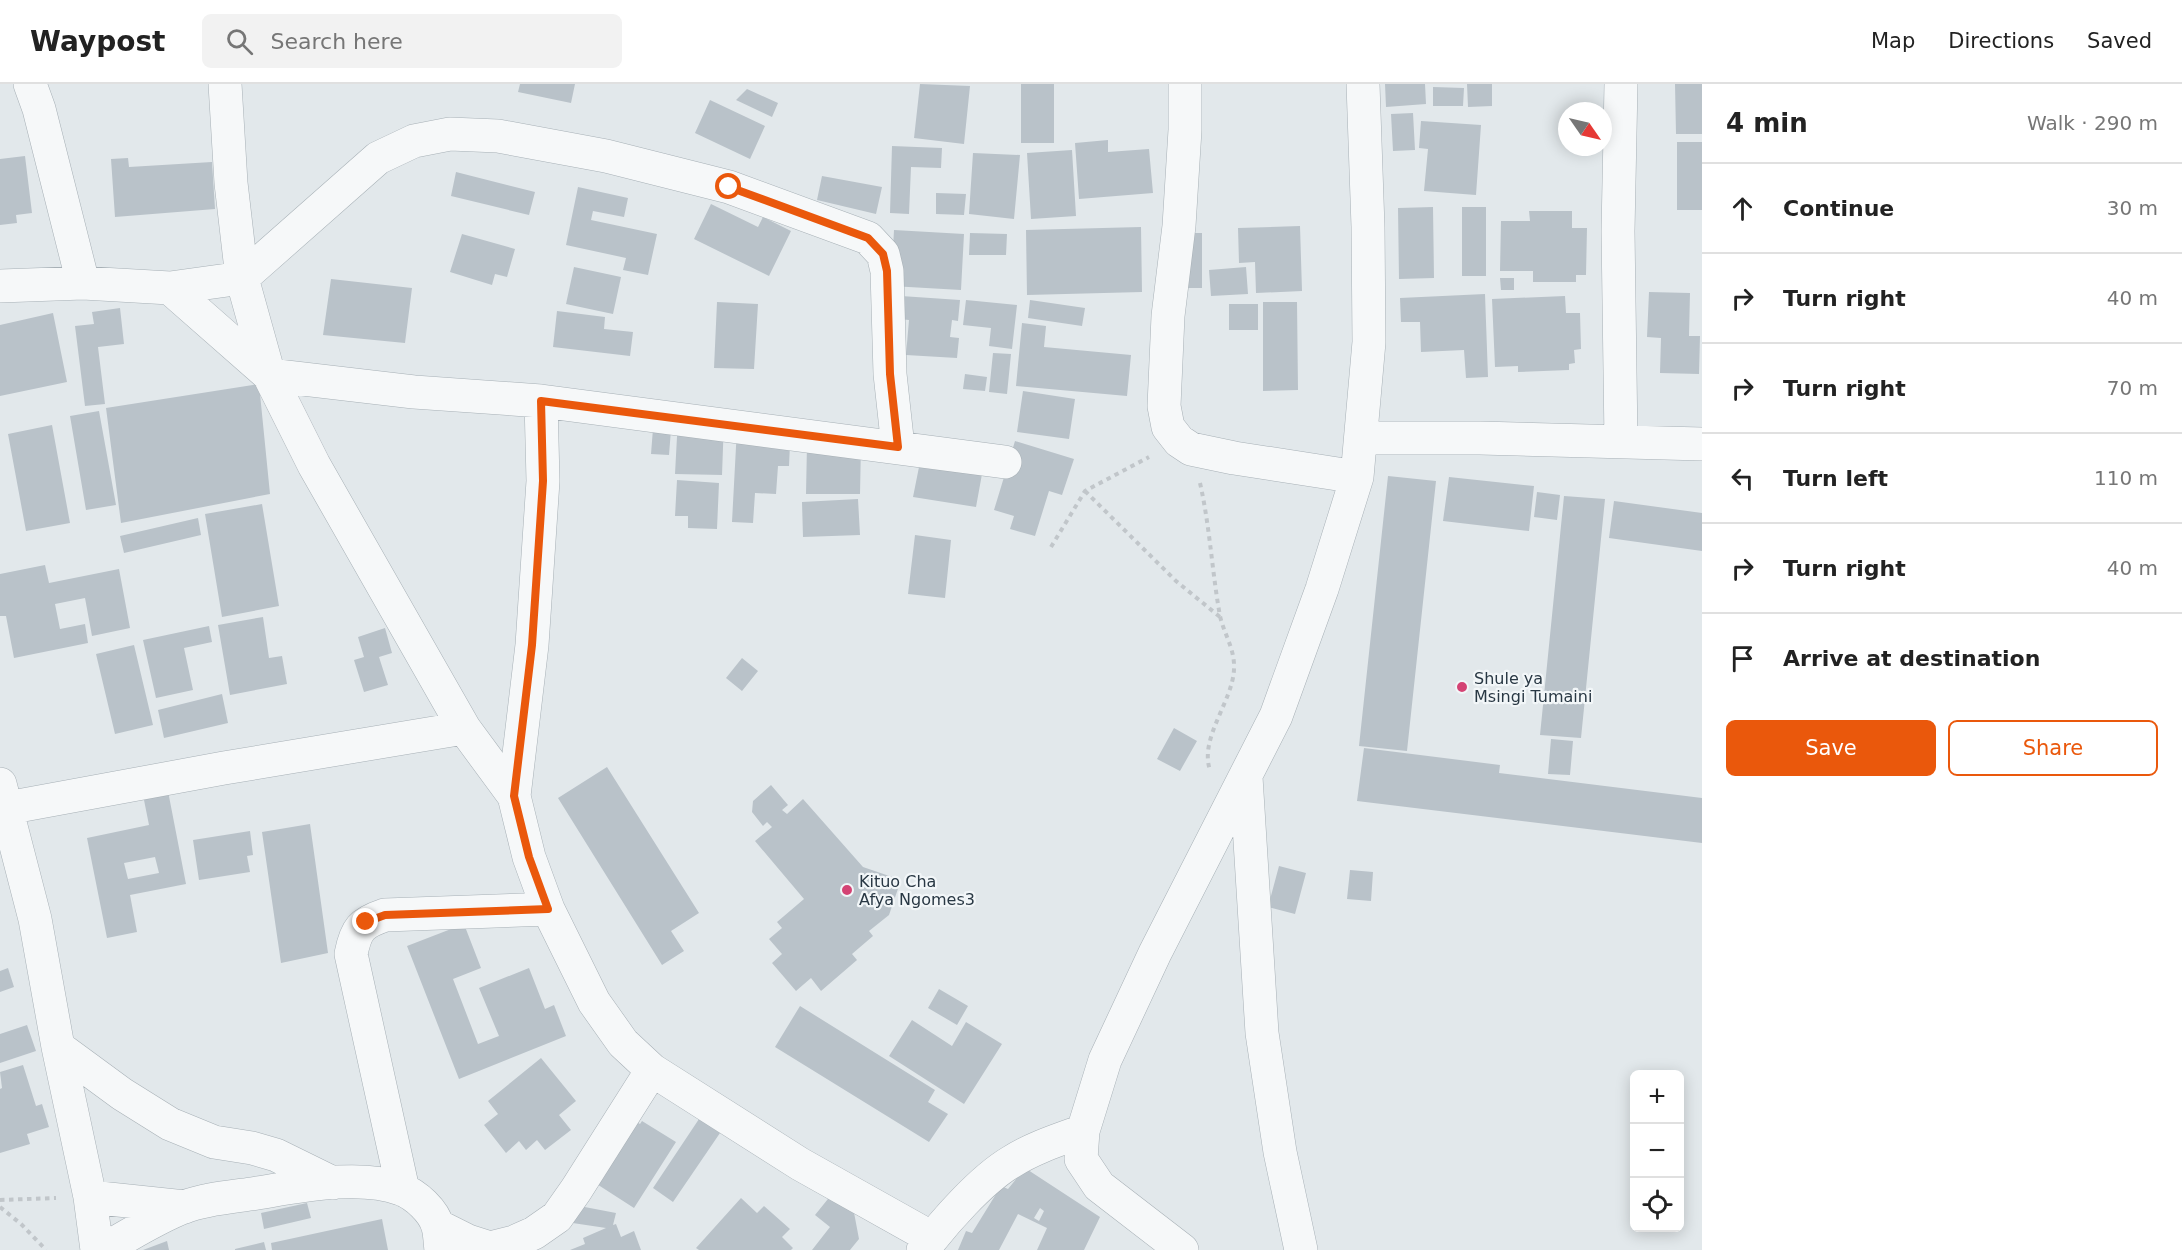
<!DOCTYPE html>
<html lang="en">
<head>
<meta charset="utf-8">
<style>
  body { margin:0; font-family:"DejaVu Sans",sans-serif; background:#f2f2f2; color:#222 }
  .controls { position:absolute; right:18px; bottom:18px; display:grid; overflow:hidden; border-radius:9px; box-shadow:0 3px 15px #0003 }
  .controls button { width:54px; height:54px; display:grid; place-items:center; padding:0; border:0; border-bottom:2px solid #e0e0e0; background:#fff; color:#222; font:30px sans-serif }
  .compass { position:absolute; left:1558px; top:18px; width:54px; height:54px; border-radius:50%; background:#fff; box-shadow:0 3px 15px #0003; rotate:124deg }
  .stop { position:absolute; width:18px; height:18px; margin:-14px; border:4px solid #ea580c; border-radius:50%; background:#fff }
  .stop.end { background:#ea580c; border-color:#fff; box-shadow:0 2px 6px #0008 }
  .list { margin:0; padding:0; list-style:none }
  h2 { display:flex; justify-content:space-between; align-items:center; height:78px; margin:0; padding:0 24px; font-size:26px }
  h2 small { font-size:20px; font-weight:400; color:#767676 }
  .list li { display:grid; grid-template-columns:39px 1fr auto; gap:18px; align-items:center; box-sizing:border-box; height:90px; padding:0 24px; border-top:2px solid #e0e0e0 }
  .list b { display:block; font-size:22px; white-space:nowrap }
  .list em { font-size:20px; font-style:normal; color:#767676 }
  .actions { display:flex; gap:12px; padding:18px 24px }
  .actions a { flex:1; padding:14px 0; border:2px solid #ea580c; border-radius:9px; text-align:center; font-size:21px; color:#ea580c }
  .actions .main { background:#ea580c; color:#fff }
  .icon { flex:none; width:33px; height:33px; fill:none; stroke:currentColor; stroke-width:2; stroke-linecap:round; stroke-linejoin:round }
  .map { position:relative; flex:none; width:1702px; height:1166px; overflow:hidden }
  header { display:flex; align-items:center; gap:36px; box-sizing:border-box; height:84px; padding:0 30px; background:#fff; border-bottom:2px solid #e0e0e0 }
  header strong { font-size:28px }
  nav { display:flex; gap:33px; margin-inline-start:auto; font-size:21px }
  .search { width:420px; height:54px; background:#f2f2f2; display:flex; align-items:center; gap:15px; box-sizing:border-box; padding:0 21px; border-radius:9px; color:#767676; font-size:22px }
  main { display:flex }
  aside { flex:1; background:#fff }
  .map>svg:first-child { display:block }
  .building { fill:#b9c2c9; fill-rule:evenodd }
  .lines { fill:none; stroke-linecap:round; stroke-linejoin:round }
  .minor-casing { stroke:#a7b0b6; stroke-width:34 }
  .path { stroke:#c1c6ca; stroke-width:4; stroke-dasharray:4.5 4.5; stroke-linecap:butt }
  .minor { stroke:#f6f8f9; stroke-width:33 }
  .route { stroke:#ea580c; stroke-width:8 }
  .poi-dot { fill:#d44374; stroke:#f2f6f8; stroke-width:2 }
  .labels { text-anchor:middle; dominant-baseline:central; stroke-width:4.5; stroke-linejoin:round; paint-order:stroke }
  .poi-label { font-size:16px; fill:#293844; stroke:#f2f6f8; text-anchor:start }
</style>
</head>
<body>
<header>
<strong>Waypost</strong>
<div class="search"><svg class="icon" aria-label="search" viewBox="0 0 24 24"><circle cx="10" cy="10" r="6"/><path d="M15 15l6 6"/></svg>Search here</div>
<nav><a>Map</a><a>Directions</a><a>Saved</a></nav>
</header>
<main>
<div class="map">
<svg width="1702" height="1166" viewBox="0 0 1702 1166">
  <rect width="100%" height="100%" fill="#e2e8eb"/>
  <path class="building" d="M 520,0 L 575,0 L 571,19 L 518,8 Z
    M 920,0 L 970,2 L 964,60 L 914,54 Z
    M 1021,0 L 1054,0 L 1054,59 L 1021,59 Z
    M 1385,0 L 1425,0 L 1426,20 L 1386,23 Z
    M 1467,0 L 1492,0 L 1492,22 L 1468,23 Z
    M 1675,0 L 1702,0 L 1702,50 L 1676,50 Z
    M 1433,3 L 1464,4 L 1463,22 L 1433,22 Z
    M 747,5 L 778,19 L 772,33 L 736,16 Z
    M 710,16 L 765,42 L 750,75 L 695,49 Z
    M 1413,29 L 1415,66 L 1393,67 L 1391,30 Z
    M 1421,37 L 1481,41 L 1476,111 L 1424,107 L 1428,65 L 1419,64 Z
    M 1108,56 L 1108,68 L 1149,65 L 1153,109 L 1079,115 L 1075,59 Z
    M 1677,58 L 1702,58 L 1702,126 L 1677,126 Z
    M 892,62 L 942,64 L 941,84 L 911,83 L 909,130 L 890,129 Z
    M 1072,66 L 1076,132 L 1031,135 L 1027,69 Z
    M 973,69 L 1020,71 L 1014,135 L 969,130 Z
    M 25,72 L 32,129 L 16,131 L 17,139 L 0,141 L 0,75 Z
    M 128,74 L 129,83 L 212,78 L 215,125 L 115,133 L 111,75 Z
    M 456,88 L 535,108 L 529,131 L 451,112 Z
    M 822,92 L 882,103 L 876,130 L 817,116 Z
    M 578,103 L 628,114 L 624,133 L 593,127 L 591,136 L 657,150 L 648,191 L 623,186 L 626,174 L 566,161 Z
    M 936,109 L 966,110 L 964,131 L 936,130 Z
    M 711,120 L 758,143 L 763,133 L 791,147 L 769,192 L 694,155 Z
    M 1433,123 L 1434,194 L 1399,195 L 1398,124 Z
    M 1462,123 L 1486,123 L 1486,192 L 1462,192 Z
    M 1529,127 L 1572,127 L 1572,144 L 1587,144 L 1586,191 L 1576,191 L 1576,198 L 1533,198 L 1533,187 L 1500,187 L 1501,137 L 1530,137 Z
    M 1300,142 L 1302,207 L 1256,209 L 1255,178 L 1239,179 L 1238,144 Z
    M 1141,143 L 1142,208 L 1027,211 L 1026,146 Z
    M 894,146 L 964,150 L 961,206 L 891,202 Z
    M 970,149 L 1007,150 L 1006,171 L 969,171 Z
    M 1183,149 L 1202,149 L 1202,204 L 1183,204 Z
    M 462,150 L 515,165 L 507,193 L 495,190 L 492,201 L 450,188 Z
    M 574,183 L 621,193 L 613,230 L 566,220 Z
    M 1246,183 L 1248,210 L 1211,212 L 1209,186 Z
    M 1500,194 L 1514,194 L 1514,206 L 1501,206 Z
    M 331,195 L 412,204 L 405,259 L 323,251 Z
    M 1649,208 L 1690,209 L 1689,252 L 1700,252 L 1699,290 L 1660,289 L 1661,254 L 1647,253 Z
    M 1485,210 L 1488,293 L 1466,294 L 1464,266 L 1421,268 L 1420,238 L 1401,238 L 1400,214 Z
    M 901,212 L 960,216 L 958,237 L 952,236 L 950,253 L 959,254 L 957,274 L 906,271 L 909,236 L 899,235 Z
    M 1565,212 L 1566,229 L 1580,229 L 1581,265 L 1574,266 L 1575,279 L 1569,280 L 1569,286 L 1518,288 L 1518,282 L 1495,283 L 1492,215 Z
    M 966,216 L 1017,221 L 1012,265 L 989,262 L 991,244 L 963,241 Z
    M 1030,216 L 1085,224 L 1082,242 L 1028,234 Z
    M 717,218 L 758,220 L 754,285 L 714,284 Z
    M 1263,218 L 1297,218 L 1298,306 L 1263,307 Z
    M 1229,220 L 1258,220 L 1258,246 L 1229,246 Z
    M 120,224 L 124,260 L 98,263 L 105,320 L 85,322 L 75,242 L 94,240 L 92,228 Z
    M 557,227 L 605,233 L 604,245 L 633,248 L 630,272 L 553,263 Z
    M 53,229 L 67,298 L 0,312 L 0,241 Z
    M 1022,239 L 1046,242 L 1044,263 L 1131,271 L 1127,312 L 1016,302 Z
    M 993,269 L 1011,270 L 1007,310 L 989,308 Z
    M 965,290 L 987,293 L 985,307 L 963,305 Z
    M 259,300 L 270,410 L 121,439 L 106,324 Z
    M 1023,307 L 1075,315 L 1069,355 L 1017,348 Z
    M 99,327 L 116,421 L 86,426 L 70,332 Z
    M 654,332 L 672,333 L 669,371 L 651,370 Z
    M 678,334 L 724,336 L 722,391 L 675,390 Z
    M 52,341 L 70,439 L 26,447 L 8,350 Z
    M 737,344 L 790,360 L 789,382 L 778,382 L 776,410 L 755,409 L 753,439 L 732,438 Z
    M 1015,357 L 1074,375 L 1062,411 L 1049,407 L 1035,452 L 1010,445 L 1014,432 L 994,426 Z
    M 807,360 L 861,360 L 860,410 L 806,410 Z
    M 922,368 L 984,379 L 976,423 L 913,413 Z
    M 1388,392 L 1436,397 L 1407,667 L 1359,662 Z
    M 1449,393 L 1534,402 L 1529,447 L 1443,437 Z
    M 677,396 L 719,399 L 717,445 L 688,444 L 688,432 L 675,432 Z
    M 1537,408 L 1560,411 L 1557,436 L 1534,433 Z
    M 1564,412 L 1605,415 L 1581,654 L 1540,651 Z
    M 858,415 L 860,451 L 803,453 L 802,418 Z
    M 1614,417 L 1702,429 L 1702,467 L 1609,454 Z
    M 262,420 L 279,522 L 222,533 L 205,430 Z
    M 198,434 L 201,451 L 124,469 L 120,452 Z
    M 915,451 L 951,456 L 945,514 L 908,510 Z
    M 45,481 L 49,499 L 119,485 L 130,544 L 92,552 L 85,514 L 55,520 L 60,545 L 85,540 L 88,559 L 14,574 L 6,532 L 0,532 L 0,490 Z
    M 263,533 L 269,574 L 282,572 L 287,600 L 230,611 L 218,541 Z
    M 209,542 L 212,558 L 184,564 L 193,606 L 156,614 L 143,556 Z
    M 385,544 L 392,569 L 379,573 L 388,601 L 364,608 L 354,576 L 364,573 L 358,553 Z
    M 134,561 L 153,641 L 115,650 L 96,570 Z
    M 742,574 L 758,587 L 742,607 L 726,594 Z
    M 222,610 L 228,639 L 164,654 L 158,626 Z
    M 1174,644 L 1197,657 L 1180,687 L 1157,675 Z
    M 1551,655 L 1573,657 L 1570,691 L 1548,690 Z
    M 1364,664 L 1500,681 L 1499,689 L 1702,714 L 1702,759 L 1357,717 Z
    M 607,683 L 699,829 L 671,847 L 684,867 L 662,881 L 558,714 Z
    M 771,701 L 788,721 L 782,726 L 787,730 L 803,715 L 863,783 L 901,796 L 889,831 L 869,847 L 873,852 L 852,870 L 857,876 L 821,907 L 811,894 L 796,907 L 772,879 L 782,870 L 769,855 L 782,844 L 777,838 L 804,815 L 755,757 L 772,743 L 767,738 L 763,742 L 752,728 L 753,717 Z
    M 167,702 L 186,800 L 130,811 L 137,848 L 107,854 L 87,754 L 149,741 L 142,706 ZM 155,773 L 159,789 L 128,795 L 124,779 Z
    M 310,740 L 328,869 L 281,879 L 262,748 Z
    M 250,747 L 253,771 L 247,772 L 250,788 L 199,796 L 193,756 Z
    M 1279,782 L 1306,789 L 1295,830 L 1268,823 Z
    M 1350,786 L 1373,788 L 1371,817 L 1347,815 Z
    M 464,840 L 481,884 L 453,895 L 478,960 L 499,952 L 479,904 L 529,884 L 545,925 L 554,921 L 566,952 L 459,995 L 407,862 Z
    M 8,884 L 14,903 L 0,908 L 0,887 Z
    M 939,905 L 968,922 L 957,941 L 928,924 Z
    M 800,922 L 935,1006 L 928,1018 L 948,1030 L 929,1058 L 775,963 Z
    M 912,936 L 952,962 L 966,938 L 1002,960 L 964,1020 L 889,972 Z
    M 27,941 L 36,967 L 0,979 L 0,950 Z
    M 541,974 L 576,1017 L 559,1031 L 571,1046 L 545,1066 L 537,1056 L 526,1066 L 519,1057 L 506,1069 L 484,1041 L 498,1030 L 488,1017 Z
    M 23,981 L 36,1022 L 42,1020 L 49,1043 L 27,1050 L 30,1060 L 0,1069 L 0,1005 L 2,1004 L 0,988 Z
    M 625,1031 L 640,1040 L 642,1037 L 676,1058 L 634,1124 L 589,1095 Z
    M 699,1035 L 720,1049 L 673,1118 L 653,1104 Z
    M 1025,1084 L 1100,1133 L 1084,1166 L 1037,1166 L 1047,1144 L 1018,1130 L 999,1166 L 958,1166 L 966,1147 L 972,1149 L 1001,1102 L 1008,1105 ZM 1040,1124 L 1044,1127 L 1039,1137 L 1034,1134 Z
    M 836,1105 L 852,1118 L 859,1155 L 850,1166 L 812,1166 L 830,1143 L 815,1131 Z
    M 741,1114 L 757,1129 L 764,1122 L 790,1145 L 782,1153 L 793,1164 L 791,1166 L 699,1166 L 696,1164 Z
    M 307,1119 L 311,1134 L 264,1145 L 261,1129 Z
    M 569,1120 L 616,1129 L 613,1141 L 616,1140 L 621,1153 L 634,1147 L 641,1166 L 570,1166 L 585,1160 L 583,1154 L 606,1144 L 566,1138 Z
    M 382,1135 L 388,1166 L 272,1166 L 271,1159 Z
    M 167,1157 L 169,1166 L 143,1166 Z
    M 264,1158 L 266,1166 L 235,1166 L 235,1165 Z"/>
  <g class="lines">
    <g class="minor-casing">
      <path id="minor" d="M 30,0 L 39,25 L 83,199
        M 225,0 L 231,99 L 242,194 L 269,291 L 314,381 L 464,644 L 514,712
        M 1185,0 L 1185,46 L 1179,142 L 1168,232 L 1164,322 L 1168,343 L 1179,357 L 1191,365 L 1234,374 L 1357,393
        M 1621,0 L 1618,147 L 1621,357
        M 0,202 L 83,199 L 170,204 L 242,194 L 378,74 L 414,57 L 450,50 L 498,52 L 606,72 L 729,103 L 868,154 L 883,170 L 887,187 L 890,290 L 898,363
        M 170,204 L 269,291 L 414,308 L 541,317 L 1005,378
        M 541,317 L 543,397 L 532,561 L 514,712 L 529,773 L 548,825 L 594,918 L 623,959 L 652,986 L 800,1080 L 932,1154
        M 1361,354 L 1480,354 L 1702,360
        M 1246,693 L 1262,949 L 1280,1068 L 1301,1166
        M 0,700 L 35,835 L 58,963 L 90,1113 L 97,1166
        M 7,724 L 224,684 L 464,644
        M 58,963 L 122,1010 L 170,1040 L 214,1058 L 252,1064 L 276,1071 L 333,1099
        M 403,1106 L 351,870 C 356,845 361,839 385,831 L 548,825
        M 90,1113 L 185,1123
        M 438,1142 L 468,1157 L 490,1164 L 514,1158 L 534,1149 L 557,1133 L 576,1106 L 652,986
        M 103,1166 C 129,1151 156,1134 184,1123 C 205,1115 230,1113 251,1110 C 296,1103 358,1089 401,1105 C 416,1111 434,1127 438,1143 C 440,1150 440,1159 441,1166
        M 923,1166 C 944,1138 981,1096 1011,1078 C 1033,1064 1058,1056 1083,1047
        M 1182,1166 L 1099,1102 L 1081,1075 L 1083,1047 L 1105,976 L 1155,869 L 1276,632 L 1322,505 L 1357,393 L 1369,258 L 1368,143 L 1363,0"/>
    </g>
    <path class="path" d="M 1200,399 C 1210,443 1212,488 1220,532 C 1224,550 1235,565 1234,585 C 1233,617 1199,654 1210,686
      M 1085,407 L 1176,497 L 1220,533
      M 1051,463 L 1085,407 L 1149,373
      M 0,1116 L 56,1114
      M 0,1123 L 21,1140 L 46,1166"/>
    <use href="#minor" class="minor"/>
  </g>
  <g class="lines">
    <path class="route" d="M 366,838 L 385,831 L 548,825 L 529,773 L 514,712 L 532,561 L 543,397 L 541,317 L 898,363 L 890,290 L 887,187 L 883,170 L 868,154 L 729,103"/>
  </g>
  <g class="poi-dot">
    <circle cx="1462" cy="603" r="6"/>
    <circle cx="847" cy="806" r="6"/>
  </g>
  <g class="labels">
    <g class="poi-label">
      <text x="1474" y="594">Shule ya<tspan x="1474" dy="18">Msingi Tumaini</tspan></text>
      <text x="859" y="797">Kituo Cha<tspan x="859" dy="18">Afya Ngomes3</tspan></text>
    </g>
  </g>
</svg>
<div class="controls">
<button>+</button>
<button>−</button>
<button><svg class="icon" aria-label="locate" viewBox="0 0 24 24"><circle cx="12" cy="12" r="6"/><path d="M12 2v4M12 18v4M2 12h4M18 12h4"/></svg></button>
</div>
<svg class="compass" viewBox="-18 -18 36 36"><path d="M0-13l5 13h-10z" fill="#e53935"/><path d="M0 13l5-13h-10z" fill="#767676"/></svg>
<div class="stop" style="left:729px;top:103px"></div>
<div class="stop end" style="left:366px;top:838px"></div>
</div>
<aside>
<h2>4 min<small>Walk · 290 m</small></h2>
<ul class="list">
<li><svg class="icon" aria-label="ahead" viewBox="0 0 24 24"><path d="M12 20V5M6 11l6-6 6 6"/></svg><div><b>Continue</b></div><em>30 m</em></li>
<li><svg class="icon" aria-label="right" viewBox="0 0 24 24"><path d="M7 20v-9h11M14 6l5 5-5 5"/></svg><div><b>Turn right</b></div><em>40 m</em></li>
<li><svg class="icon" aria-label="right" viewBox="0 0 24 24"><path d="M7 20v-9h11M14 6l5 5-5 5"/></svg><div><b>Turn right</b></div><em>70 m</em></li>
<li><svg class="icon" aria-label="left" viewBox="0 0 24 24"><path d="M17 20v-9H6M10 6l-5 5 5 5"/></svg><div><b>Turn left</b></div><em>110 m</em></li>
<li><svg class="icon" aria-label="right" viewBox="0 0 24 24"><path d="M7 20v-9h11M14 6l5 5-5 5"/></svg><div><b>Turn right</b></div><em>40 m</em></li>
<li><svg class="icon" aria-label="arrive" viewBox="0 0 24 24"><path d="M6 21V4h12l-3 4 3 4H6"/></svg><div><b>Arrive at destination</b></div></li>
</ul>
<div class="actions"><a class="main">Save</a><a>Share</a></div>
</aside>
</main>
</body>
</html>
